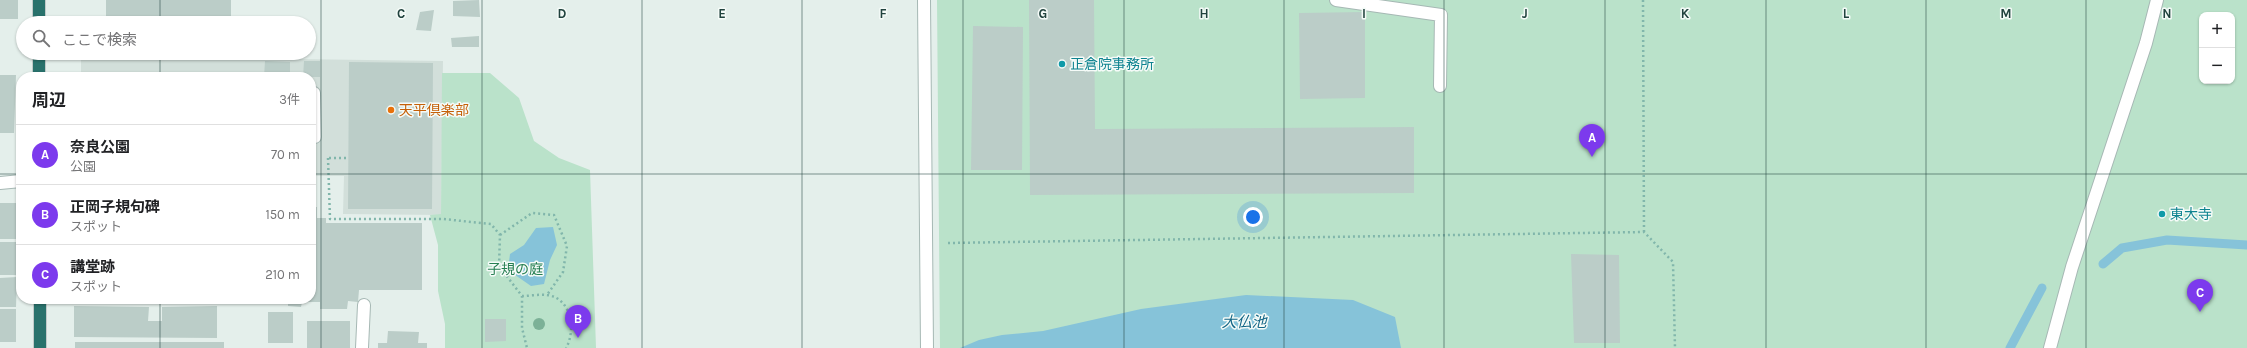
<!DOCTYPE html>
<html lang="ja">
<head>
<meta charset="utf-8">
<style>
  body { margin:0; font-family:Karla,"Noto Sans JP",sans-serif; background:#f6f6f6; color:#202124 }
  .controls { position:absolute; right:12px; top:12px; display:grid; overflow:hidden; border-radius:8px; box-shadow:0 1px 3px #0004 }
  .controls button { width:36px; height:36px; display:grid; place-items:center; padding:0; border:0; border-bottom:1px solid #e0e0e0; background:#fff; color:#202124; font:20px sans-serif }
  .you { position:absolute; left:1253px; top:217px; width:14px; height:14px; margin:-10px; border:3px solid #fff; border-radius:50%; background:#1a73e8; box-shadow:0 0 0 6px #1a73e833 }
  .badge { display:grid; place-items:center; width:26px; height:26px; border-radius:50%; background:#7c3aed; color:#fff; font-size:13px; font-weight:700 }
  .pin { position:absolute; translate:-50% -33px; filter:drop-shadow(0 1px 2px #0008) }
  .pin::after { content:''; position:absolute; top:21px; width:14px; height:12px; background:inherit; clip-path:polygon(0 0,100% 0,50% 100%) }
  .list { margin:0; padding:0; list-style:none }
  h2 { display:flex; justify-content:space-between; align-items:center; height:52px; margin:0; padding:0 16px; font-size:17px }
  h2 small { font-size:13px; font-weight:400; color:#757577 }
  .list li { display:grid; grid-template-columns:26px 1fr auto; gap:12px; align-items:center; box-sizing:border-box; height:60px; padding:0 16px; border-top:1px solid #e0e0e0 }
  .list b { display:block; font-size:15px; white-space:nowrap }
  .list p { margin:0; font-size:13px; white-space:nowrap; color:#757577 }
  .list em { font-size:13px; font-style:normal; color:#757577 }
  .icon { flex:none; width:22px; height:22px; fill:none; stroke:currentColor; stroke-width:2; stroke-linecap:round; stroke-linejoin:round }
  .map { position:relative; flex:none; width:2247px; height:348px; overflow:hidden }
  .search { position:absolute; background:#fff; box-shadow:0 1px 3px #0004; left:16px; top:16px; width:300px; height:44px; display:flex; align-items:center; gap:10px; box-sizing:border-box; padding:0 14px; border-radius:22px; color:#757577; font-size:15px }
  .panel { position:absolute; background:#fff; box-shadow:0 1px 3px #0004; left:16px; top:72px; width:300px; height:232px; border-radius:16px }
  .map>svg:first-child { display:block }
  .built { fill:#d2dfda }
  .green { fill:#bae2ca; fill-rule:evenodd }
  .water { fill:#86c3d9 }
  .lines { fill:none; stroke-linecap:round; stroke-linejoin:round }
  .stream { stroke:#86c3d9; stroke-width:9 }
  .building { fill:#bbcdc8 }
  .minor-casing { stroke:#a6b8b4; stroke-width:14 }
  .highway-casing { stroke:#c1cac9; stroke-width:14 }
  .path { stroke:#81b6ab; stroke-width:2.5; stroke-dasharray:2 3; stroke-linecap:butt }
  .minor { stroke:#fff; stroke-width:12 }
  .highway { stroke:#29726c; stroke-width:12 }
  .tree { fill:#7cb197 }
  .grid { fill:none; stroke:#21433e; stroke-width:1; stroke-opacity:0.55 }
  .culture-dot { fill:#0f9aa8; stroke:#f5fbf8; stroke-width:1.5 }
  .food-dot { fill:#e8710a; stroke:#f5fbf8; stroke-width:1.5 }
  .labels { text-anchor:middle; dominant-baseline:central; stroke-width:3; stroke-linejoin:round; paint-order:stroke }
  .culture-label { font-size:14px; fill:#0d838f; stroke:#f5fbf8; text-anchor:start }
  .food-label { font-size:14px; fill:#c56008; stroke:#f5fbf8; text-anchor:start }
  .park-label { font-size:14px; fill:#267f52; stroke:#f5fbf8 }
  .water-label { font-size:15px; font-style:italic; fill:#136686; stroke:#f5fbf8 }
  .grid-label { font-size:13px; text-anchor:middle; font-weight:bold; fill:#21433e; stroke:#f5fbf8; stroke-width:3; stroke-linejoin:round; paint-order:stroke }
</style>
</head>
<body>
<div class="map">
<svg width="2247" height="348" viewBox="0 0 2247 348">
  <rect width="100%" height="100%" fill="#e4efeb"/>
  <path class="built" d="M 81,56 L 443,61 L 441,215 L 343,214 L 344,176 L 311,176 L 311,77 L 81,77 Z"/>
  <path class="green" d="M 937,0 L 2247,0 L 2247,348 L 940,348 ZM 2202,15 L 2232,15 L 2232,81 L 2202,81 Z
    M 442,73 L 490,73 L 519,98 L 534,141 L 559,158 L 590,170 L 596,348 L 445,348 L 445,324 L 438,291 L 438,245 L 430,215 L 441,214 Z"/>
  <path class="water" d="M 553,227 L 557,245 L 550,260 L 544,284 L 531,286 L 508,270 L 510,254 L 524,245 L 536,228 Z
    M 1246,295 L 1353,300 L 1395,317 L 1401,348 L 960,348 L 979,340 L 1002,335 L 1043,331 L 1141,309 Z"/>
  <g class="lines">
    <path class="stream" d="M 2103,264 L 2122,248 L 2167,240 L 2247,245
      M 2010,348 L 2042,288"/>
  </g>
  <path class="building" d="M 0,0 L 18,0 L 18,19 L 0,19 Z
    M 106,0 L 231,0 L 231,23 L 106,23 Z
    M 479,0 L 480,17 L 453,16 L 453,1 Z
    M 1029,0 L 1094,0 L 1095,129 L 1414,127 L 1414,193 L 1030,195 Z
    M 434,10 L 431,31 L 416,30 L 420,12 Z
    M 1365,12 L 1365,98 L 1300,99 L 1299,13 Z
    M 973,26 L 1023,27 L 1022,170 L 971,170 Z
    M 479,36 L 479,47 L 452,47 L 451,38 Z
    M 265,61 L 290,62 L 290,77 L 264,77 Z
    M 304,61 L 320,61 L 320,77 L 303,77 Z
    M 349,62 L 433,63 L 432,209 L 348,209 Z
    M 0,75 L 16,75 L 14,133 L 0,133 Z
    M 0,203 L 18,203 L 20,239 L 0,239 Z
    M 311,207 L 317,207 L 317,218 L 326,218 L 326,223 L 422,223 L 422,290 L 359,290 L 358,302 L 348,301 L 347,309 L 320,309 L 320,302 L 302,302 L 301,307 L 288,306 L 288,301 L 293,301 L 293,299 L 311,299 Z
    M 0,242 L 20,242 L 18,275 L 0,275 Z
    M 1571,254 L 1619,255 L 1620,343 L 1574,343 Z
    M 17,277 L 16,307 L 0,307 L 0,278 Z
    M 71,299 L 222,299 L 222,301 L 71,301 Z
    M 74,306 L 149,307 L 148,321 L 162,321 L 162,307 L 217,306 L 217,338 L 74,337 Z
    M 0,309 L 16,309 L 16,342 L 0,342 Z
    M 268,312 L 293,312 L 293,343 L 268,343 Z
    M 485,319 L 506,319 L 506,341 L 485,342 Z
    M 307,321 L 350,321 L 350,348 L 307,348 Z
    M 388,331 L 419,332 L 418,343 L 427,343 L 427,348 L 378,348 L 378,343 L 387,343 Z
    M 75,342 L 224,342 L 224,348 L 75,348 Z"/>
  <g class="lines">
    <g class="minor-casing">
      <path id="minor" d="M 924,0 L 927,348
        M 1336,0 L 1441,15 L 1440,86
        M 311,93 L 314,93 L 315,137
        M 0,183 L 21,181
        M 362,348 L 364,305
        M 2050,348 L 2072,267 L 2146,43 L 2157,0"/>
    </g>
    <g class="highway-casing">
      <path id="highway" d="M 39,23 L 39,0
        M 39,77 L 39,53
        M 40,299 L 40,348"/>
    </g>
    <path class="path" d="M 1643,0 L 1644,232
      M 328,158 L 330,219 L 443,219 L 491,224 L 500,235 L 499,266 L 522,296 L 522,328 L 527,348
      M 329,158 L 349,158
      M 500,235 L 532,213 L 554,215 L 567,246 L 563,272 L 547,295
      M 948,243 L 1644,232 L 1673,262 L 1675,348
      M 522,296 C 530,296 540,294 547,295 C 572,298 576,331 566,348"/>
    <use href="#minor" class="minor"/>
    <use href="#highway" class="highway"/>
  </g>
  <circle class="tree" cx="539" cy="324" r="6"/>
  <path class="grid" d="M 160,0 L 160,23M 321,0 L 321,348M 482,0 L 482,348M 642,0 L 642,348M 802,0 L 802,348M 963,0 L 963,348M 1124,0 L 1124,348M 1284,0 L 1284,348M 1444,0 L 1444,348M 1605,0 L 1605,348M 1766,0 L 1766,348M 1926,0 L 1926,348M 2086,0 L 2086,348M 160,53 L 160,77M 0,174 L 21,174M 311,174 L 2247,174M 160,299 L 160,348"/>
  <g class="culture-dot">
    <circle cx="1062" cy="64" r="4"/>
    <circle cx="2162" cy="214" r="4"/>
  </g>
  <circle class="food-dot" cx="391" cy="110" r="4"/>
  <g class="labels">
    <g class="culture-label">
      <text x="1070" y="64">正倉院事務所</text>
      <text x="2170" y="214">東大寺</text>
    </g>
    <g class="food-label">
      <text x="399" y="110">天平倶楽部</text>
    </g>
    <g class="park-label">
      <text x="515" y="269">子規の庭</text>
    </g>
    <g class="water-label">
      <text x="1244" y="322">大仏池</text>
    </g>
  </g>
  <g class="grid-label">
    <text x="401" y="18">C</text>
    <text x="562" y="18">D</text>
    <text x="722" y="18">E</text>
    <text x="883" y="18">F</text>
    <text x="1043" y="18">G</text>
    <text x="1204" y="18">H</text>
    <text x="1364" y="18">I</text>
    <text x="1525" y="18">J</text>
    <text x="1685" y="18">K</text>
    <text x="1846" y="18">L</text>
    <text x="2006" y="18">M</text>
    <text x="2167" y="18">N</text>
  </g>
</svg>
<div class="controls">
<button>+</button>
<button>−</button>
</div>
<div class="you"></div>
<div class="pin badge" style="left:1592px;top:157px">A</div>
<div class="pin badge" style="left:578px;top:338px">B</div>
<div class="pin badge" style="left:2200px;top:312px">C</div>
<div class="search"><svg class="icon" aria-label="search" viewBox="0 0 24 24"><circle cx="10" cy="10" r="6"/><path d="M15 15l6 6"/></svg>ここで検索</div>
<section class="panel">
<h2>周辺<small>3件</small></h2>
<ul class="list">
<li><span class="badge">A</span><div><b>奈良公園</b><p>公園</p></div><em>70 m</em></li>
<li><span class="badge">B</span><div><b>正岡子規句碑</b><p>スポット</p></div><em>150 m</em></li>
<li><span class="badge">C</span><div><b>講堂跡</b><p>スポット</p></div><em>210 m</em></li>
</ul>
</section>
</div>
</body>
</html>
